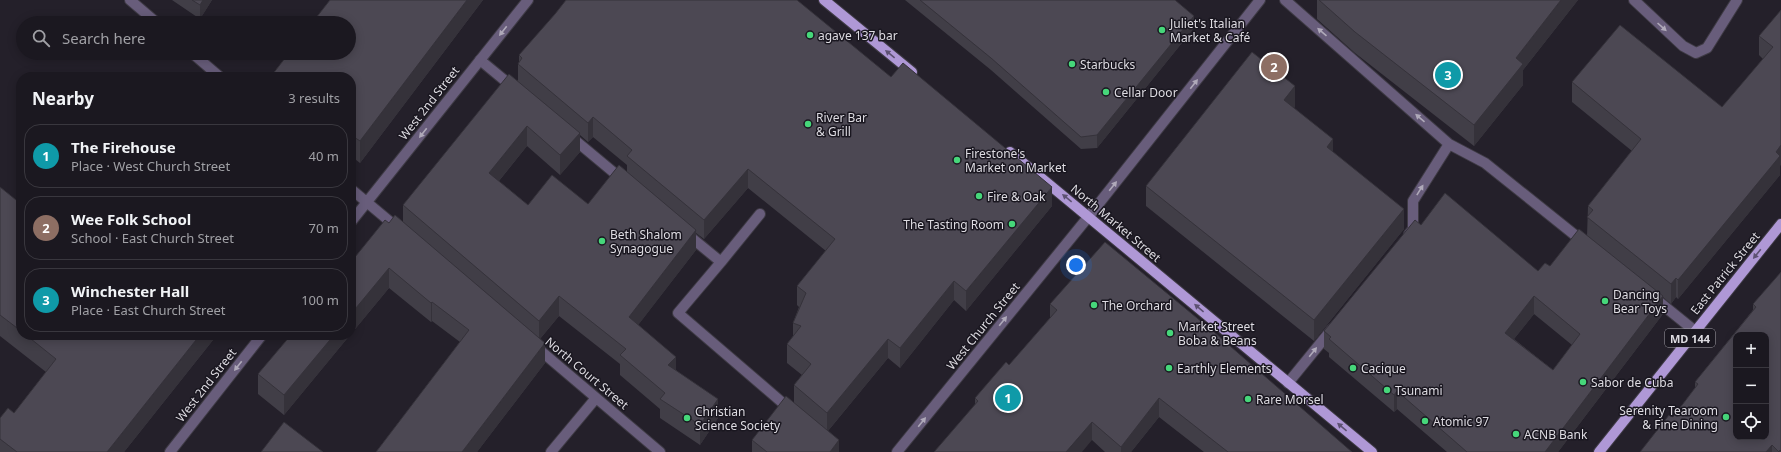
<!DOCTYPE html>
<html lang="en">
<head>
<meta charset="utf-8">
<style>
  body { margin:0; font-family:"Noto Sans",sans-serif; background:#242129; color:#f1f3f6 }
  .controls { position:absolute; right:12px; bottom:12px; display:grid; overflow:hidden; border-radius:8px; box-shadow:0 2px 10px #0003 }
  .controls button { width:36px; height:36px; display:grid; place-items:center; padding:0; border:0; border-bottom:1px solid #39373e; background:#1b1820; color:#f1f3f6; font:20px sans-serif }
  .you { position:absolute; left:1076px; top:265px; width:14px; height:14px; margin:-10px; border:3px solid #fff; border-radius:50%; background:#1a73e8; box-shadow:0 0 0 6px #1a73e833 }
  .badge { display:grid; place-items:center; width:26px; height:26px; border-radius:50%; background:#b45309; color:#fff; font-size:13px; font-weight:700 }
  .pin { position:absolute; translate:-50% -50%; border:2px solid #fff; box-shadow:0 1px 4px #0006 }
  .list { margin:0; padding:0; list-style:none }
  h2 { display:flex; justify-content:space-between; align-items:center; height:52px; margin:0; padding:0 16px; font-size:17px }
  h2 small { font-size:13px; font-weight:400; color:#a0a0a5 }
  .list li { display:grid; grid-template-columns:26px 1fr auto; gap:12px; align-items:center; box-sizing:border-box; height:64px; margin:0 8px 8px; padding:0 8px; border:1px solid #39373e; border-radius:16px }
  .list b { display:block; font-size:15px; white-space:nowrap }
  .list p { margin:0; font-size:13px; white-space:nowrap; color:#a0a0a5 }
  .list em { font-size:13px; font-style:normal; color:#a0a0a5 }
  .icon { flex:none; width:22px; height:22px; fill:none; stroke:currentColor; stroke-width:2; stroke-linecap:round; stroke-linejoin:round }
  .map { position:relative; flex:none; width:1781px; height:452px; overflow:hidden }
  .search { position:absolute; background:#1b1820; box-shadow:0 2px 10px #0003; left:16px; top:16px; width:340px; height:44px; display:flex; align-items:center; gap:10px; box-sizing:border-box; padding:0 14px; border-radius:22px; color:#a0a0a5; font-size:15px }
  .panel { position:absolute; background:#1b1820; box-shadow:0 2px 10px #0003; left:16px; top:72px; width:340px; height:268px; border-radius:16px }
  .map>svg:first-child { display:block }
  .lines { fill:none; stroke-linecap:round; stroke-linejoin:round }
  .service-casing { stroke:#3e3a44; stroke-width:12 }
  .minor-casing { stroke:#3e3a44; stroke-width:12 }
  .tertiary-casing { stroke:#3e3a44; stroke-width:12 }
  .primary-casing { stroke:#3e3a44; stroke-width:12 }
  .service { stroke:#685d7b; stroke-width:10 }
  .minor { stroke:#685d7b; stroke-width:10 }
  .tertiary { stroke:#685d7b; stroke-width:10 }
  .primary { stroke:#af98d6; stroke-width:10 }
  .wall { fill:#413e47; fill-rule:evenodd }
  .shaded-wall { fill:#35323a }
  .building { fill:#4c4853; stroke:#35323a; fill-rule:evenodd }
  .oneway { fill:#afa9b9 }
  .oneway2 { fill:#5d5172 }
  .poi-dot { fill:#46d77a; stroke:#1a1720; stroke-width:1.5 }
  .labels { text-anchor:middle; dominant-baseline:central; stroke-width:3; stroke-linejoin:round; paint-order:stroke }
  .shield { fill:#1a1720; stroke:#a3a1a8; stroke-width:1 }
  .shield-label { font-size:11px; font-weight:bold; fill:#dedce2 }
  .poi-label { font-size:12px; fill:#dedce2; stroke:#1a1720; text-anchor:start }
  .street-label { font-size:12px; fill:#dedce2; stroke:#1a1720 }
</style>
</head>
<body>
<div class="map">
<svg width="1781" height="452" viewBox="0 0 1781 452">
  <rect width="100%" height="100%" fill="#24202a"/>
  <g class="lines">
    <g class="service-casing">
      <path id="service" d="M 1285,0 L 1449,144 L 1485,163 L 1586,244
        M 1634,0 L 1683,46 L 1696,53 L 1707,48 L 1737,0
        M 480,60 L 514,88
        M 570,136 L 624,181
        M 687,234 L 721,262 L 678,313 L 792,411
        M 1409,234 L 1413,229 L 1413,201 L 1449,144
        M 721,262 L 760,214
        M 1653,297 L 1695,331
        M 1288,383 L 1332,329"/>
    </g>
    <g class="minor-casing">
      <path id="minor" d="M 130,0 L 157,23
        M 192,53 L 220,77
        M 351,189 L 400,230
        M 351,222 L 528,0
        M 535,346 L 660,452
        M 170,452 L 262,335
        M 551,452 L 596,398"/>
    </g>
    <g class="tertiary-casing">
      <path id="tertiary" d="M 897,452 L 1089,216 L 1260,0"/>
    </g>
    <g class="primary-casing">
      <path id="primary" d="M 824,0 L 912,72
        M 1010,152 L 1372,452
        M 1599,452 L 1781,224"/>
    </g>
    <use href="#service" class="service"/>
    <use href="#minor" class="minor"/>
    <use href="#tertiary" class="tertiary"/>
    <use href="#primary" class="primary"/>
  </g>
  <path class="wall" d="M 172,0 L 212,0 L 200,19 Z
    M 330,0 L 483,0 L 360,163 L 351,156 L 351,77 L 272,77 L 272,75 Z
    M 905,0 L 1175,0 L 1194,28 L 1097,148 L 1081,149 L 991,70 Z
    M 1317,0 L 1578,0 L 1523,70 L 1523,85 L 1474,146 L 1355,53 L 1317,19 Z
    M 1781,10 L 1780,175 L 1678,299 L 1676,297 L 1671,304 L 1663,297 L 1663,314 L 1558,452 L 1447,452 L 1397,409 L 1394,412 L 1329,357 L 1329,353 L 1324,349 L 1324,331 L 1421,225 L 1538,271 L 1550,266 L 1587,236 L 1588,206 L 1632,151 L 1572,102 L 1572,82 L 1722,107 L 1763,59 L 1759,55 L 1759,36 ZM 1534,314 L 1572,345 L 1553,370 L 1514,339 Z
    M 519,55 L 891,77 L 1052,206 L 966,311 L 954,300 L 900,368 L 888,358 L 828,431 L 839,452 L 752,452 L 752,440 L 794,403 L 794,385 L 802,375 L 787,363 L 787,344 L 793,337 L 793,323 L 799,307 L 797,305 L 797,286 L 826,251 L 748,188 L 704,239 L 696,233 L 696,250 L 638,325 L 676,370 L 718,418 L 700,445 L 660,418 L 660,409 L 620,375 L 620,364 L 559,316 L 540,339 L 545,363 L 477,452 L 376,452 L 460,342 L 432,321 L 431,322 L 389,288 L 351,334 L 351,262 L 389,223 L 403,222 L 403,205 L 518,80 L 518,64 L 519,62 ZM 580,135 L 588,142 L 593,137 L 627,165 L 627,172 L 588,204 L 528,205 L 499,181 L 527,146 L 560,175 L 580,152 Z
    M 1295,107 L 1294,108 L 1333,152 L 1404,229 L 1314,341 L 1146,206 L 1146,186 Z
    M 0,187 L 21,204 L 21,335 L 217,335 L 124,452 L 0,452 L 0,418 L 14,413 L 46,372 L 0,336 Z
    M 1781,272 L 1781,452 L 1640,452 L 1673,417 L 1695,388 L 1695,382 L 1753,310 L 1753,304 Z
    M 1050,304 L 1352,452 L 1204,452 L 1159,417 L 1131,452 L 1105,452 L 1092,440 L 975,404 L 975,398 L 1009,365 L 1050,318 Z
    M 291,335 L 350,335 L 284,415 L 258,394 L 258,374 Z"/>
  <path class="shaded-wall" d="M 203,0 L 212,0 L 200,19 L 200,5 Z
    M 467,0 L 483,0 L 360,163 L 360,141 Z
    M 1561,0 L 1578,0 L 1523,70 L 1523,85 L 1474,146 L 1474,125 L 1516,58 Z
    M 1194,16 L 1194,28 L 1097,148 L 1097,135 Z
    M 1295,86 L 1295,107 L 1284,121 L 1284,100 Z
    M 593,117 L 593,137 L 588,142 L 588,123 Z
    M 527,126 L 527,146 L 489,193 L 489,173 Z
    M 580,133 L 580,152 L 560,175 L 560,155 Z
    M 1333,139 L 1333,159 L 1327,147 Z
    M 1781,145 L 1781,165 L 1780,166 L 1780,175 L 1678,299 L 1678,280 Z
    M 748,169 L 748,188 L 704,239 L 704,220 Z
    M 1052,187 L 1052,206 L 966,311 L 966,291 Z
    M 1404,209 L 1404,229 L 1314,341 L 1314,320 Z
    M 696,230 L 696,250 L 629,337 L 629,317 Z
    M 389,268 L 389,288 L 351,334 L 351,314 Z
    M 1676,278 L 1676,297 L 1671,304 L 1671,284 Z
    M 954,281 L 954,300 L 900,368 L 900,348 Z
    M 559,296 L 559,316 L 539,340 L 539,321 Z
    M 1534,296 L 1534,314 L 1505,350 L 1505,333 Z
    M 1663,296 L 1663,314 L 1558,452 L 1545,452 Z
    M 432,302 L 432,321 L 431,322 L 431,303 Z
    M 200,335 L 217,335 L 124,452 L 107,452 Z
    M 334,335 L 350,335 L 284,415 L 284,395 Z
    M 888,339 L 888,358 L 827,432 L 827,413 Z
    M 545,343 L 545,363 L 477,452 L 462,452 Z
    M 676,357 L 676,376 L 668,365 Z
    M 1397,391 L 1397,409 L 1394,412 L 1394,395 Z
    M 1159,398 L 1159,417 L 1131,452 L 1121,452 L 1121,447 Z
    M 718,399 L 718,418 L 700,445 L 700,425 Z
    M 1092,422 L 1092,440 L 1082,452 L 1066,452 Z
    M 839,440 L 839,452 L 830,452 Z
    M 1772,445 L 1772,452 L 1766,452 Z"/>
  <path class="building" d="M 192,0 L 203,0 L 200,5 Z
    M 330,0 L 467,0 L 360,141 L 351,135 L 351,77 L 274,77 L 272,75 L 289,53 L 349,53 L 349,23 L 312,23 Z
    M 566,0 L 797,0 L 891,77 L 903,63 L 1052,187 L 966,291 L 954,281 L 900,348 L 888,339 L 827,413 L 794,385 L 811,364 L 787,344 L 801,326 L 793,323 L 806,293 L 797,286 L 835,239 L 748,169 L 704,220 L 627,156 L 632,150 L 593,117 L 588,123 L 518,64 L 522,58 L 519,55 L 555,14 Z
    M 920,0 L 1175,0 L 1194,16 L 1097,135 L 1081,137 L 991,58 Z
    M 1319,0 L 1561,0 L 1516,58 L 1523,64 L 1474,125 L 1355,32 Z
    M 1781,10 L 1781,145 L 1776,152 L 1780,156 L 1678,280 L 1676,278 L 1671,284 L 1587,217 L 1593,210 L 1588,206 L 1641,139 L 1572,82 L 1620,25 L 1722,107 L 1773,47 L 1759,36 Z
    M 1252,52 L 1295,86 L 1284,100 L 1333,139 L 1327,147 L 1404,209 L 1314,320 L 1146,186 Z
    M 509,74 L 580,133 L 560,155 L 527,126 L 489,173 L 528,205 L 552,175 L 588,204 L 619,165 L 696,230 L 629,317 L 676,357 L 668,365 L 718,399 L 700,425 L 660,399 L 665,393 L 620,355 L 626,349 L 559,296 L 539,321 L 403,205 Z
    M 0,187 L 21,204 L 21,331 L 0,315 Z
    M 1445,193 L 1538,271 L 1545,263 L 1550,266 L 1579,229 L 1663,296 L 1545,452 L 1467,452 L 1397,391 L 1394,395 L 1329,339 L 1331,337 L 1324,331 L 1415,220 L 1421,225 ZM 1534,296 L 1580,334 L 1553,370 L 1505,333 Z
    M 395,215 L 545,343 L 462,452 L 376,452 L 469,330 L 432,302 L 431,303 L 389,268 L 351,314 L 351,262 L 385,220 L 389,223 Z
    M 1105,242 L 1214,332 L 1352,452 L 1228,452 L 1159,398 L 1121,447 L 1092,422 L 1066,452 L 934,452 L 978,401 L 975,398 L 1006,362 L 1009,365 L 1057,310 L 1050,304 Z
    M 1781,272 L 1781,451 L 1780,450 L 1779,452 L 1772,445 L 1766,452 L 1640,452 L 1669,415 L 1673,417 L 1698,384 L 1695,382 L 1756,307 L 1753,304 ZM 1736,335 L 1766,335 L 1766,437 L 1736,437 Z
    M 26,335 L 200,335 L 107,452 L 17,452 L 0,439 L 0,418 L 8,408 L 14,413 L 56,359 Z
    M 291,335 L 334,335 L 284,395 L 258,374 Z
    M 786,396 L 839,440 L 830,452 L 767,452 L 752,440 Z
    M 284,422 L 323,452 L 261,452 Z"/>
  <defs><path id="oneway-solid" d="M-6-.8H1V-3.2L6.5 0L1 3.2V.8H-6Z"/></defs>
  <g class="oneway">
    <use href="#oneway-solid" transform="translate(1662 27) rotate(42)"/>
    <use href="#oneway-solid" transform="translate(503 31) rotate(128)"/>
    <use href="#oneway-solid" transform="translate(1322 32) rotate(-139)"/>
    <use href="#oneway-solid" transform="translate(1194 84) rotate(-52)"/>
    <use href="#oneway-solid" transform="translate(1420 118) rotate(-139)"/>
    <use href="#oneway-solid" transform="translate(423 133) rotate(128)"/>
    <use href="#oneway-solid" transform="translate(1113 186) rotate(-51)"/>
    <use href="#oneway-solid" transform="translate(1420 190) rotate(-58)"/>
    <use href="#oneway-solid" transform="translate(1003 321) rotate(-51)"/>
    <use href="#oneway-solid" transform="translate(1313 352) rotate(-51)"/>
    <use href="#oneway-solid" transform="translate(238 366) rotate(128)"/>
    <use href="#oneway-solid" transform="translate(922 422) rotate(-51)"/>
  </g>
  <g class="oneway2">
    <use href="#oneway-solid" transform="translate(890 54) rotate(-141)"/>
    <use href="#oneway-solid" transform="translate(1067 198) rotate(-141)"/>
    <use href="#oneway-solid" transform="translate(1757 254) rotate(129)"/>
    <use href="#oneway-solid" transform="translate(1199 308) rotate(-140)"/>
    <use href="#oneway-solid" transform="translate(1342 427) rotate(-140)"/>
  </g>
  <g class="poi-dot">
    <circle cx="1162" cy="30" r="4"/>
    <circle cx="810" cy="35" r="4"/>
    <circle cx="1072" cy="64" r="4"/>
    <circle cx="1106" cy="92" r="4"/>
    <circle cx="808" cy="124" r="4"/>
    <circle cx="957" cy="160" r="4"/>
    <circle cx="979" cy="196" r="4"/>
    <circle cx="1012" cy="224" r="4"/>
    <circle cx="602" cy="241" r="4"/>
    <circle cx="1605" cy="301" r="4"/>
    <circle cx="1094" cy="305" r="4"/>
    <circle cx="1170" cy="333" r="4"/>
    <circle cx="1169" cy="368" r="4"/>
    <circle cx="1353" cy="368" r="4"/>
    <circle cx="1583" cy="382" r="4"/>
    <circle cx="1387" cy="390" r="4"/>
    <circle cx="1248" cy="399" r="4"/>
    <circle cx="1726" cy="417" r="4"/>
    <circle cx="687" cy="418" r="4"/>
    <circle cx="1425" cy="421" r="4"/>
    <circle cx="1516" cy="434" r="4"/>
  </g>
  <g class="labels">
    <rect class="shield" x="1665" y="329" width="50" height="18" rx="3"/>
    <g class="shield-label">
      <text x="1690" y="338">MD 144</text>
    </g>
    <g class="poi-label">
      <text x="1170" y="23">Juliet's Italian<tspan x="1170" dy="14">Market &amp; Café</tspan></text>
      <text x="818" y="35">agave 137 bar</text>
      <text x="1080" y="64">Starbucks</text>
      <text x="1114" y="92">Cellar Door</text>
      <text x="816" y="117">River Bar<tspan x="816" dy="14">&amp; Grill</tspan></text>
      <text x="965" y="153">Firestone's<tspan x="965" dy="14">Market on Market</tspan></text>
      <text x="987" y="196">Fire &amp; Oak</text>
      <text x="1004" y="224" text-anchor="end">The Tasting Room</text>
      <text x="610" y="234">Beth Shalom<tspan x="610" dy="14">Synagogue</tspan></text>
      <text x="1613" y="294">Dancing<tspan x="1613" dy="14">Bear Toys</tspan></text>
      <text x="1102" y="305">The Orchard</text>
      <text x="1178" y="326">Market Street<tspan x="1178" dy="14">Boba &amp; Beans</tspan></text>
      <text x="1177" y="368">Earthly Elements</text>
      <text x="1361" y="368">Cacique</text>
      <text x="1591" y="382">Sabor de Cuba</text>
      <text x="1395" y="390">Tsunami</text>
      <text x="1256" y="399">Rare Morsel</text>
      <text x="1718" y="410" text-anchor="end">Serenity Tearoom<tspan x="1718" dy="14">&amp; Fine Dining</tspan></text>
      <text x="695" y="411">Christian<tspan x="695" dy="14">Science Society</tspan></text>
      <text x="1433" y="421">Atomic 97</text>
      <text x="1524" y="434">ACNB Bank</text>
    </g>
    <g class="street-label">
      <text transform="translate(429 103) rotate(-52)">West 2nd Street</text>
      <text transform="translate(1116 223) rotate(40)">North Market Street</text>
      <text transform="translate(1725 273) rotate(-51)">East Patrick Street</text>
      <text transform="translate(983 326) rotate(-51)">West Church Street</text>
      <text transform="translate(587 373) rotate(40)">North Court Street</text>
      <text transform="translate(206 385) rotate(-52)">West 2nd Street</text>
    </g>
  </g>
</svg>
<div class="controls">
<button>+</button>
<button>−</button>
<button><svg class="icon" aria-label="locate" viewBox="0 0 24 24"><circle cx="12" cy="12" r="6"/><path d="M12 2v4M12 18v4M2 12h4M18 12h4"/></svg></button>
</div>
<div class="you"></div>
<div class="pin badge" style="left:1008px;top:398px;background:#0f9aa8">1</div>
<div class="pin badge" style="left:1274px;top:67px;background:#8d6e63">2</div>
<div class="pin badge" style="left:1448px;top:75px;background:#0f9aa8">3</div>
<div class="search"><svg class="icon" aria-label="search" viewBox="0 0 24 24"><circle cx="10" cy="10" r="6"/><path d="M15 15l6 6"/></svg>Search here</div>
<section class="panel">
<h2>Nearby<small>3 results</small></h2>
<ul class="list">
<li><span class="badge" style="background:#0f9aa8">1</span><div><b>The Firehouse</b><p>Place · West Church Street</p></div><em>40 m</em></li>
<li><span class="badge" style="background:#8d6e63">2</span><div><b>Wee Folk School</b><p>School · East Church Street</p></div><em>70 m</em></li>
<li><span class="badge" style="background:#0f9aa8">3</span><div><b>Winchester Hall</b><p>Place · East Church Street</p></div><em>100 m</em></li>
</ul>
</section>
</div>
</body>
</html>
